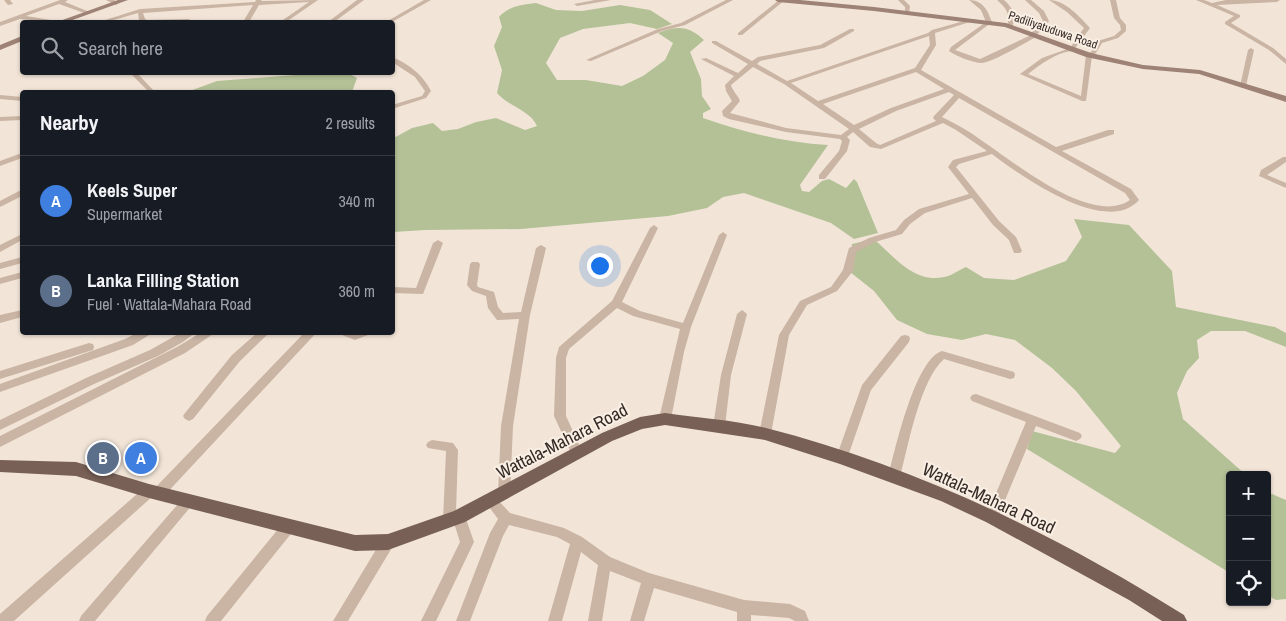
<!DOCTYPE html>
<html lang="en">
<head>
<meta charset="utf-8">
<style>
  body { margin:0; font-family:"Archivo Narrow",sans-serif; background:#20242c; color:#f1f3f6 }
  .controls { position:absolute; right:15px; bottom:15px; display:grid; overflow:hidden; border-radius:5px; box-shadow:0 1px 4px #0004 }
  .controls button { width:45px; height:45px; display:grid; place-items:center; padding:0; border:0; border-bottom:1px solid #363941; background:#171b24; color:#f1f3f6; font:25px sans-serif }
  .you { position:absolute; left:599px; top:265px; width:18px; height:18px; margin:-12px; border:4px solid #fff; border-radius:50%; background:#1a73e8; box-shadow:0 0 0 8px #1a73e833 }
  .badge { display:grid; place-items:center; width:32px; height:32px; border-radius:50%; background:#0b8043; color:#fff; font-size:16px; font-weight:700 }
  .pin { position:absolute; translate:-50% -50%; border:2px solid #fff; box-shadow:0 1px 5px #0006 }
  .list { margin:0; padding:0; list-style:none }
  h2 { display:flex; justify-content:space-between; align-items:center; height:65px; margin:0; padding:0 20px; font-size:21px }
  h2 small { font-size:16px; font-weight:400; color:#9ea1a6 }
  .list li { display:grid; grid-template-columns:32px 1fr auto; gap:15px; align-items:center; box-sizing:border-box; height:90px; padding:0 20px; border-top:1px solid #363941 }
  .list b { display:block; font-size:19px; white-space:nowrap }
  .list p { margin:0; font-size:16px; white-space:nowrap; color:#9ea1a6 }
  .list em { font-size:16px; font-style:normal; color:#9ea1a6 }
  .icon { flex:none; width:28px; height:28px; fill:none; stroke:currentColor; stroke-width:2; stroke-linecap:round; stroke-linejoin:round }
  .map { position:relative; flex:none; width:1286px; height:621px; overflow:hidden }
  .search { position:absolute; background:#171b24; box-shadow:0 1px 4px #0004; left:20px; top:20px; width:375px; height:55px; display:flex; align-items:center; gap:12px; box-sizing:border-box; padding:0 18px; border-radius:5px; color:#9ea1a6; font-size:19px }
  .panel { position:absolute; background:#171b24; box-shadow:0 1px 4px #0004; left:20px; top:90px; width:375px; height:245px; border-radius:5px }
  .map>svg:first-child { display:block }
  .green { fill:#b4c197 }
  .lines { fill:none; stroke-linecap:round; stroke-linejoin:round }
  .street { fill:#cab4a3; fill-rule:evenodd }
  .secondary { fill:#9e8275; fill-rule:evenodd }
  .primary { fill:#786056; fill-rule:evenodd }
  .labels { text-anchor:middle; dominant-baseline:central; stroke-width:4; stroke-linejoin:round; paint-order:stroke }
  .far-street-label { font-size:12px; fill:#352a26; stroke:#faefe4 }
  .near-street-label { font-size:18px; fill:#352a26; stroke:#faefe4 }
</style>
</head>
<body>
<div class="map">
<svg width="1286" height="621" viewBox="0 0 1286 621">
  <rect width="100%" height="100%" fill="#f2e5d8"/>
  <path class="green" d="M 536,3 L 556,10 L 582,11 L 620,5 L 650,10 L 672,24 L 657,29 L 630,23 L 583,29 L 560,38 L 546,63 L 557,80 L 586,80 L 622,86 L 643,76 L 665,60 L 673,43 L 658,33 C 677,26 688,25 704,40 L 690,52 L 701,79 L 702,96 L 711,109 L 703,113 L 703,118 C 743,132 786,143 828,145 L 800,185 L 802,191 L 809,192 L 822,181 L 829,179 L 846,188 L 854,179 L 857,182 L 878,233 L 854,239 L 831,223 L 744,193 L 723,197 L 707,208 L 668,216 L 521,229 L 426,230 L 393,232 L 392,139 L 412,128 L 433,123 L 442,131 L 458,129 L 476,122 L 496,118 L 525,130 L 537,126 C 530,110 509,107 497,93 L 502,70 L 494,46 L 502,27 L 499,17 C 509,6 521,5 536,3 Z
    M 320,73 L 350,74 L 357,78 L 352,92 L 187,92 L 217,81 Z
    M 1074,219 L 1129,225 L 1172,271 L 1176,307 L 1275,327 L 1286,333 L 1286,347 L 1245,331 L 1211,331 L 1197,340 L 1199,358 L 1187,371 L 1177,393 L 1183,419 L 1246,475 L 1230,475 L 1230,573 L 1027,449 L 1032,431 L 1115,453 L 1121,446 L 1076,391 L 1052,368 L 1015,340 L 986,334 L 962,340 L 927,334 L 897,320 L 874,291 L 850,272 L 852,244 L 874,239 C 893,256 915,284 944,277 C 951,276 959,270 966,267 L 984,278 L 1014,280 L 1066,261 L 1082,237 Z
    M 1267,492 L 1286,500 L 1286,599 L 1276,600 L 1267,595 Z"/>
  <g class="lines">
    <path class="street" d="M 4,0 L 10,0 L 13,4 L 8,5 Z
      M 60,0 L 68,0 L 65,2 L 92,13 L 87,14 L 59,4 L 26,16 L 51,20 L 54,22 L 20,19 L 0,26 L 0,22 Z
      M 106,0 L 114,0 L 119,3 L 116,5 Z
      M 256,0 L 262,0 L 261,1 L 318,0 L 286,22 L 280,22 L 309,2 L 259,5 L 249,22 L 243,22 L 253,5 L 143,13 L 145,19 L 147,20 L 189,19 L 190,20 L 187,22 L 142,22 L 139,20 L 138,13 L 107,22 L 99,22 L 140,9 L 255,2 Z
      M 357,0 L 364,0 L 334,22 L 328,22 Z
      M 424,0 L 431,0 L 392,22 L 386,22 Z
      M 595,0 L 611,0 L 577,6 L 574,4 Z
      M 726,0 L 733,0 L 685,25 L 662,31 L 591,61 L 586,60 L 658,29 L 681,23 Z
      M 779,0 L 785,0 L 742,35 L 738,35 L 738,33 Z
      M 898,0 L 904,0 L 910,6 L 909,14 L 905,14 L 905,7 Z
      M 969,0 C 983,0 988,11 992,22 L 955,50 L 980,59 L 1029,36 L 1029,34 L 1038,28 L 1043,21 L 1039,13 L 1025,0 L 1031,0 L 1044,11 L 1049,21 L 1042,30 L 1036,35 L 1036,37 C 1023,44 995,61 982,63 C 973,63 956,56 949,51 L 951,47 L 986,22 L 981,10 Z
      M 997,0 L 1004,0 C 1013,8 1017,16 1012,27 L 1007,26 C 1011,14 1006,8 997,0 Z
      M 1049,0 C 1065,0 1080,17 1090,28 L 1073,51 C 1057,52 1041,64 1028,74 L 1081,96 L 1086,55 L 1092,51 L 1098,41 L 1114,36 L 1121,30 L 1120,25 L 1114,18 L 1110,0 L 1116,0 L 1120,18 L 1126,25 L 1126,31 L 1118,38 L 1102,43 L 1096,53 L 1092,56 L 1086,101 L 1082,101 L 1020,74 L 1042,58 L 1070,48 L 1084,28 L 1067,12 Z
      M 1196,0 L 1204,0 L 1212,3 L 1226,0 L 1280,0 L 1277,2 L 1217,5 L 1240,15 L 1240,17 L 1231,23 L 1273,48 L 1286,59 L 1286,64 L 1269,50 L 1225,24 L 1225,22 L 1234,16 Z
      M 971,19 L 976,20 L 935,33 L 936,45 L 921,70 L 1056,147 L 1108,130 L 1114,130 L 1114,134 L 1062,151 L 1131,189 L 1139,200 C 1106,237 1021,176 992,154 L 959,164 L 956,167 L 999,221 L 1016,237 L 1022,251 L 1020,253 L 1014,253 L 1009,240 L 993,225 L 972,198 L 925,213 L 910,224 L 902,234 L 875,242 L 856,252 L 853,271 L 837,291 L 807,305 L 789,335 L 771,434 L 769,437 L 765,439 L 761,437 L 759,434 L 779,335 L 800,301 L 831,287 L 843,270 L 849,248 L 869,238 L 896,230 L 904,220 L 919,209 L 969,194 L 948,167 L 953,160 L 987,151 L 956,130 L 943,123 L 881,149 L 870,147 L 853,132 L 847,137 L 850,140 L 847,151 L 825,179 L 819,179 L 819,175 L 839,151 L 842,141 L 840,139 L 786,132 L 729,119 L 723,116 L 722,111 L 732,101 L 726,91 L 725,85 L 734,76 L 701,59 L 706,58 L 738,73 L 748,64 L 712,43 L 712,41 L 716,41 L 752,61 L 758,57 L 820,45 L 850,29 L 854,29 L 854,31 L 824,48 L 760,61 L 757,64 L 787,81 L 928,33 L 932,30 ZM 929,36 L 930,45 L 915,68 L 818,101 L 791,83 ZM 753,67 L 784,84 L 849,129 L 841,135 L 786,128 L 730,113 L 740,101 C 738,95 733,92 731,85 ZM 916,72 L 944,89 L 891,108 L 854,125 L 823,104 ZM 949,92 L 954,95 L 934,116 L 933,118 L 936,121 L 880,145 L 876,143 L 859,129 L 896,111 ZM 959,98 L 1125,193 L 1130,200 C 1091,227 1013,161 981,140 C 969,131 956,124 942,117 Z
      M 1251,48 L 1254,50 L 1246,86 L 1243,88 L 1240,86 L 1248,50 Z
      M 392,57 C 409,64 423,75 431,91 L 426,98 L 392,109 L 392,105 L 422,96 L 425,91 L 415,77 L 392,62 Z
      M 129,72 L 136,72 L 155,92 L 149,92 Z
      M 0,95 L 22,97 L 22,101 L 0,99 Z
      M 22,116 L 22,120 L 0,121 L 0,117 Z
      M 19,154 L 22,154 L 22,158 L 0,166 L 0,161 Z
      M 1283,157 L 1286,157 L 1286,162 L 1267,175 L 1286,183 L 1286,188 L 1259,176 L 1261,170 Z
      M 19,191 L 22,191 L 22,196 L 0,207 L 0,201 Z
      M 654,225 L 658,228 L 622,302 L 640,311 L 683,323 L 719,235 L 723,232 L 727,235 L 691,327 L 684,352 L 671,419 L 669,422 L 665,424 L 661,422 L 659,419 L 680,329 L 633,316 L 617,308 L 569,349 L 566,358 L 566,416 L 583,453 L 581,457 L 577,458 L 573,457 L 554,416 L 556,358 L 559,347 L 612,301 L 650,228 Z
      M 22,234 L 22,240 L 0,252 L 0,245 Z
      M 438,240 L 443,243 L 423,294 L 392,293 L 392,287 L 416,288 L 433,243 Z
      M 541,245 L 546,248 L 530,315 L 513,426 L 510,494 L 508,498 L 504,500 L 500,498 L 498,494 L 501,426 L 519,319 L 497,320 L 488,308 L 486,296 L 472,291 L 467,285 L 470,264 L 472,262 L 478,262 L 480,264 L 477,285 L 478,287 L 494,292 L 498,307 L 503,313 L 521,312 L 536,248 Z
      M 22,257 L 22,263 L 0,269 L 0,263 Z
      M 22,272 L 22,278 L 0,284 L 0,278 Z
      M 22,310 L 22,317 L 0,323 L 0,315 Z
      M 742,310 L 747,314 L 731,375 L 725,426 L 723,429 L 719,431 L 715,429 L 713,426 L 721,375 L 737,314 Z
      M 139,332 L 154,332 L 133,345 L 0,392 L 0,384 L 125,339 Z
      M 182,332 L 196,332 L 183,342 L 158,356 L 94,384 L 0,430 L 0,420 L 86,378 L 150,350 Z
      M 202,332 L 216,332 L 185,353 L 0,447 L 0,436 L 177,347 Z
      M 258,332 L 270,332 L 240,361 L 193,419 L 189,421 L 185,419 L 183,416 L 185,413 L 232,355 Z
      M 305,332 L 317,332 L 163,497 L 159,499 L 154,495 L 14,621 L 0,621 L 0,614 L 145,487 L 149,486 L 154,489 Z
      M 341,332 L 369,332 L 368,335 L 355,340 L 342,335 Z
      M 905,335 L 909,336 L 910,339 L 909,342 L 871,390 L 846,462 L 842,463 L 838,462 L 836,458 L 862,385 L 901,336 Z
      M 89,343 L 93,344 L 94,347 L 93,350 L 0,379 L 0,371 Z
      M 942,351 L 1014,372 L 1015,375 L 1014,378 L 1010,379 L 944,359 C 920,380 908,446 900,477 L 898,481 L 894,482 L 890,481 L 888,477 C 895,450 915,359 942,351 Z
      M 976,394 L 1080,433 L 1082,436 L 1080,439 L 1076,441 L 1036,426 L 998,517 L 997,521 L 992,523 L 987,521 L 986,517 L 1026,422 L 972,401 L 970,398 L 972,395 Z
      M 432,440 L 453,443 L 458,450 L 456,512 L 459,511 L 464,513 L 474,542 L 436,621 L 421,621 L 460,542 L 454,523 L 449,527 L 444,525 L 443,521 L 446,451 L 428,448 L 426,445 L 428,442 Z
      M 189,494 L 193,496 L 195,500 L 193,504 L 95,621 L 79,621 L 81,616 L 185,496 Z
      M 490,494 L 494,496 L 510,513 L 564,528 L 582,537 L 610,557 L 649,573 L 744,600 L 790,604 L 805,611 L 809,621 L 795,621 L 789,618 L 751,615 L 751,621 L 737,621 L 737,612 L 654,588 L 644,621 L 630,621 L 641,583 L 610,571 L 602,621 L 588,621 L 598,565 L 581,552 L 562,621 L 548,621 L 570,544 L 557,537 L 509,525 L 503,536 L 470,621 L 456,621 L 490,533 L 498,519 L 484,500 L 486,496 Z
      M 289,520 L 294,522 L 296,526 L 294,530 L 221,621 L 205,621 L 207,616 L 284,522 Z
      M 388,536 L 393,538 L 395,542 L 393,546 L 348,621 L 333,621 L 383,538 Z"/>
    <path class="secondary" d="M 118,0 L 128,0 L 67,22 L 57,22 Z
      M 775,0 L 800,0 L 874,7 L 1006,23 L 1091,53 L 1143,65 L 1200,70 L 1286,96 L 1286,102 L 1199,74 L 1143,69 L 1086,57 L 1005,27 L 874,11 L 778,2 Z
      M 22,36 L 22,41 L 0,50 L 0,45 Z"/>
    <path class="primary" d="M 665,413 C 698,418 734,420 766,428 C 915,466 1055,534 1184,615 L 1187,621 L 1162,621 L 1129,600 L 986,522 L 941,501 L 840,464 L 765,440 L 665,425 L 642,429 L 612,441 L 465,522 L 388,550 L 355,551 L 149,498 L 76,476 L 0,472 L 0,460 L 76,462 L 149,484 L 355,535 L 388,534 L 454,511 L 602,433 L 640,417 Z"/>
  </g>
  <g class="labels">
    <g class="far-street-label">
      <text transform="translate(1053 30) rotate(19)">Padiliyatuduwa Road</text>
    </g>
    <g class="near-street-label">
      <text transform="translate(562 441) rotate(-27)">Wattala-Mahara Road</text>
      <text transform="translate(989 498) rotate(25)">Wattala-Mahara Road</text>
    </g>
  </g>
</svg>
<div class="controls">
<button>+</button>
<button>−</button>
<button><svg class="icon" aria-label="locate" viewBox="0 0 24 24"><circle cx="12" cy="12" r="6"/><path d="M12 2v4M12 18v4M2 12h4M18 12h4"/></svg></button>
</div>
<div class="you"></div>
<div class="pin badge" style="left:141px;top:458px;background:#3f7fe0">A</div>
<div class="pin badge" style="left:103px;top:458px;background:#5c6f8a">B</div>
<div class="search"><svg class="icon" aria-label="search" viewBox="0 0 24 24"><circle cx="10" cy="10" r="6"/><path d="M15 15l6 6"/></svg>Search here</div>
<section class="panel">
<h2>Nearby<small>2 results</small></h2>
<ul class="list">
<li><span class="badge" style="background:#3f7fe0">A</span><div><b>Keels Super</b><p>Supermarket</p></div><em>340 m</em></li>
<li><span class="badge" style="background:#5c6f8a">B</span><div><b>Lanka Filling Station</b><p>Fuel · Wattala-Mahara Road</p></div><em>360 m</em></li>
</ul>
</section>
</div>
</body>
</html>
